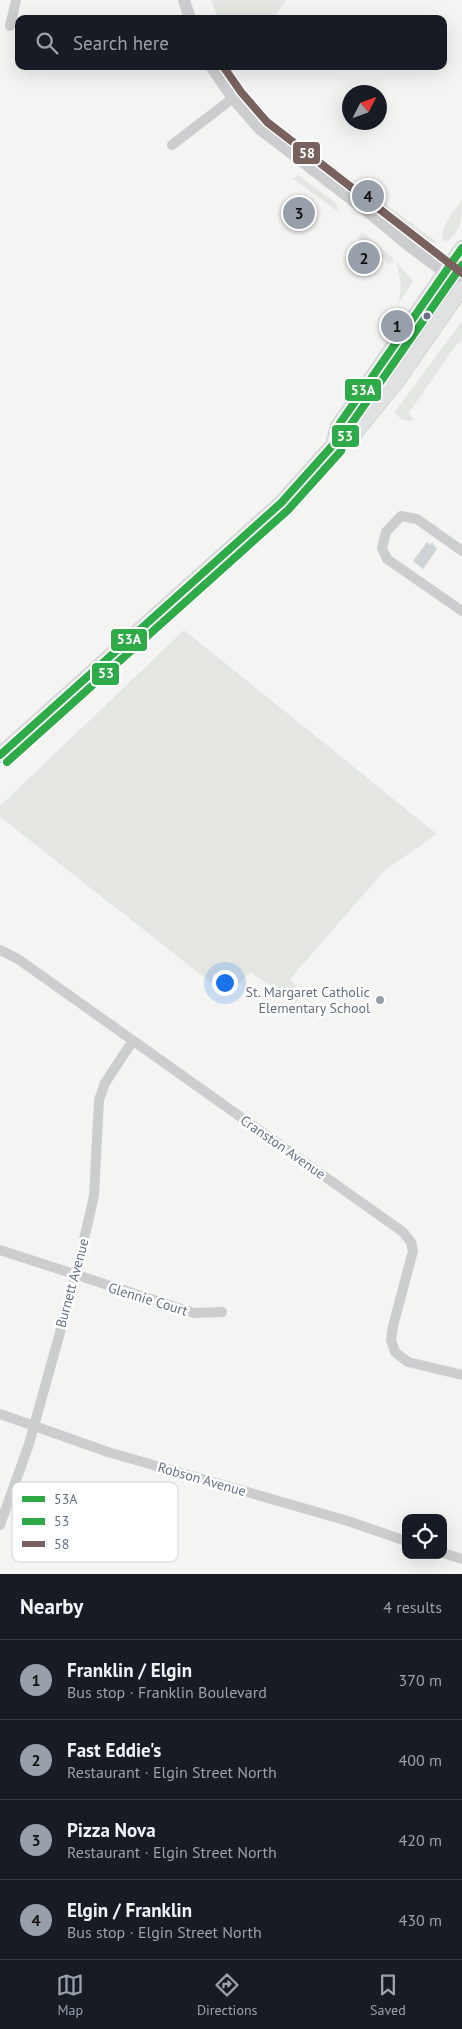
<!DOCTYPE html>
<html lang="en">
<head>
<meta charset="utf-8">
<style>
  body { margin:0; font-family:"PT Sans",sans-serif; background:#20242c; color:#f1f3f6 }
  .controls { position:absolute; right:15px; bottom:15px; display:grid; overflow:hidden; border-radius:10px; box-shadow:0 5px 20px #0002 }
  .controls button { width:45px; height:45px; display:grid; place-items:center; padding:0; border:0; border-bottom:1px solid #363941; background:#171b24; color:#f1f3f6; font:25px sans-serif }
  .compass { position:absolute; left:342px; top:85px; width:45px; height:45px; border-radius:50%; background:#171b24; box-shadow:0 5px 20px #0002; rotate:48deg }
  .you { position:absolute; left:224px; top:982px; width:18px; height:18px; margin:-12px; border:4px solid #fff; border-radius:50%; background:#1a73e8; box-shadow:0 0 0 8px #1a73e833 }
  .badge { display:grid; place-items:center; width:32px; height:32px; border-radius:50%; background:#979faa; color:#111; font-size:16px; font-weight:700 }
  .pin { position:absolute; translate:-50% -50%; border:2px solid #fff; box-shadow:0 1px 5px #0006 }
  .list { margin:0; padding:0; list-style:none }
  h2 { display:flex; justify-content:space-between; align-items:center; height:65px; margin:0; padding:0 20px; font-size:21px }
  h2 small { font-size:16px; font-weight:400; color:#9ea1a6 }
  .list li { display:grid; grid-template-columns:32px 1fr auto; gap:15px; align-items:center; box-sizing:border-box; height:80px; padding:0 20px; border-top:1px solid #363941 }
  .list b { display:block; font-size:19px; white-space:nowrap }
  .list p { margin:0; font-size:16px; white-space:nowrap; color:#9ea1a6 }
  .list em { font-size:16px; font-style:normal; color:#9ea1a6 }
  .icon { flex:none; width:28px; height:28px; fill:none; stroke:currentColor; stroke-width:2; stroke-linecap:round; stroke-linejoin:round }
  .map { position:relative; flex:none; width:462px; height:1574px; overflow:hidden }
  .search { position:absolute; background:#171b24; box-shadow:0 5px 20px #0002; left:15px; right:15px; top:15px; height:55px; display:flex; align-items:center; gap:12px; box-sizing:border-box; padding:0 18px; border-radius:10px; color:#9ea1a6; font-size:19px }
  .sheet { height:385px; background:#171b24 }
  nav { display:flex; justify-content:space-around; align-items:center; box-sizing:border-box; height:70px; border-top:1px solid #363941; background:#171b24; font-size:14px; color:#9ea1a6 }
  nav a { display:grid; justify-items:center; gap:2px }
  nav .on { color:#979faa }
  .map>svg:first-child { display:block }
  .green { fill:#e4e7e1 }
  .water { fill:#cdd3d6 }
  .lines { fill:none; stroke-linecap:round; stroke-linejoin:round }
  .secondary-casing { stroke:#d0d1d1; stroke-width:16 }
  .minor { stroke:#cccdce; stroke-width:10 }
  .tertiary { stroke:#cccdce; stroke-width:12 }
  .secondary { stroke:#e0e1e1; stroke-width:14 }
  .bus-1-casing { stroke:#fff; stroke-width:11 }
  .bus-2-casing { stroke:#fff; stroke-width:11 }
  .bus-3-casing { stroke:#fff; stroke-width:11 }
  .bus-1 { stroke:#2eab48; stroke-width:8 }
  .bus-2 { stroke:#2eab48; stroke-width:8 }
  .bus-3 { stroke:#79625d; stroke-width:8 }
  .bus-dot { fill:#657183; stroke:#fff; stroke-width:2 }
  .poi-dot { fill:#979faa; stroke:#fff; stroke-width:2 }
  .labels { text-anchor:middle; dominant-baseline:central; stroke-width:5; stroke-linejoin:round; paint-order:stroke }
  .poi-label { font-size:14px; fill:#657183; stroke:#fff; text-anchor:end }
  .street-label { font-size:14px; fill:#657183; stroke:#fff }
  .key { fill:#fff; stroke:#d1d4da; stroke-width:1 }
  .key-label { font-size:14px; fill:#657183 }
  .line-badge { stroke:#fff; stroke-width:2 }
  .badge-label { font-size:14px; text-anchor:middle; font-weight:bold; fill:#fff }
</style>
</head>
<body>
<div class="map">
<svg width="462" height="1574" viewBox="0 0 462 1574">
  <rect width="100%" height="100%" fill="#f4f5f3"/>
  <path class="green" d="M 211,0 L 286,0 L 273,19 L 218,19 Z
    M 287,132 L 372,195 L 370,198 L 363,193 L 361,195 L 317,162 Z
    M 298,175 L 336,203 L 340,213 L 293,179 Z
    M 379,199 L 437,242 L 436,243 L 424,240 L 375,204 Z
    M 462,200 C 462,218 462,234 444,242 C 438,227 454,211 462,200 Z
    M 361,231 L 392,257 L 394,263 L 387,264 L 383,257 L 358,238 L 361,235 Z
    M 396,261 L 413,281 L 399,303 L 401,285 Z
    M 462,321 L 462,340 L 456,345 L 409,413 L 414,420 C 406,423 400,418 394,413 Z
    M 184,630 L 437,834 L 384,871 L 290,979 L 303,994 L 296,1003 L 250,972 L 228,996 L 0,817 L 0,806 Z"/>
  <path class="water" d="M 427,542 L 430,545 L 432,542 L 437,549 L 423,569 L 413,561 Z"/>
  <g class="lines">
    <g class="secondary-casing">
      <path id="secondary" d="M 333,445 L 352,437 L 398,380 L 462,288
        M 0,755 L 281,503 L 333,445 L 338,426 L 462,248"/>
    </g>
    <path class="minor" d="M 10,26 L 16,0
      M 172,145 L 233,98
      M 462,551 L 417,519 L 401,516 L 386,532 L 382,548 L 387,559 L 462,611
      M 0,950 L 18,959 L 403,1232 L 411,1242 L 413,1251 L 393,1326 L 391,1340 L 395,1352 L 408,1362 L 462,1375
      M 0,1250 L 194,1313 L 222,1312
      M 0,1414 L 108,1452 L 348,1521 L 406,1541
      M 0,1525 L 29,1444 L 76,1275 L 94,1196 L 99,1100 L 105,1083 L 132,1042
      M 443,1553 L 462,1559"/>
    <path class="tertiary" d="M 184,0 L 190,19
      M 211,66 L 233,98 L 260,129 L 371,214 L 408,245 L 462,285"/>
    <use href="#secondary" class="secondary"/>
    <g class="bus-1-casing">
      <path id="bus-1" d="M 0,755 L 281,503 L 333,445 L 338,426 L 462,248"/>
    </g>
    <g class="bus-2-casing">
      <path id="bus-2" d="M 7,762 L 288,510 L 341,451 L 347,430 L 462,265"/>
    </g>
    <g class="bus-3-casing">
      <path id="bus-3" d="M 223,66 L 241,92 L 267,122 L 462,273"/>
    </g>
    <use href="#bus-1" class="bus-1"/>
    <use href="#bus-2" class="bus-2"/>
    <use href="#bus-3" class="bus-3"/>
  </g>
  <circle class="bus-dot" cx="427" cy="316" r="4.5"/>
  <circle class="poi-dot" cx="380" cy="1000" r="5"/>
  <g class="labels">
    <g class="poi-label">
      <text x="370" y="992">St. Margaret Catholic<tspan x="370" dy="16">Elementary School</tspan></text>
    </g>
    <g class="street-label">
      <text transform="translate(283 1147) rotate(35)">Cranston Avenue</text>
      <text transform="translate(72 1283) rotate(-75)">Burnett Avenue</text>
      <text transform="translate(148 1299) rotate(17)">Glennie Court</text>
      <text transform="translate(202 1479) rotate(16)">Robson Avenue</text>
    </g>
  </g>
  <rect x="12" y="1482" width="166" height="80" rx="8" class="key"/>
  <rect x="22" y="1496" width="23" height="6" fill="#2eab48"/>
  <rect x="22" y="1518" width="23" height="7" fill="#2eab48"/>
  <rect x="22" y="1541" width="23" height="6" fill="#79625d"/>
  <g class="key-label">
    <text x="54" y="1504">53A</text>
    <text x="54" y="1526">53</text>
    <text x="54" y="1549">58</text>
  </g>
  <g class="line-badge">
    <rect x="292" y="141" width="29" height="24" rx="5" fill="#79625d"/>
    <rect x="344" y="378" width="38" height="24" rx="5" fill="#2eab48"/>
    <rect x="331" y="424" width="29" height="24" rx="5" fill="#2eab48"/>
    <rect x="110" y="628" width="38" height="24" rx="5" fill="#2eab48"/>
    <rect x="91" y="662" width="29" height="24" rx="5" fill="#2eab48"/>
  </g>
  <g class="badge-label">
    <text x="307" y="158">58</text>
    <text x="363" y="395">53A</text>
    <text x="345" y="441">53</text>
    <text x="129" y="644">53A</text>
    <text x="106" y="678">53</text>
  </g>
</svg>
<div class="controls">
<button><svg class="icon" aria-label="locate" viewBox="0 0 24 24"><circle cx="12" cy="12" r="6"/><path d="M12 2v4M12 18v4M2 12h4M18 12h4"/></svg></button>
</div>
<svg class="compass" viewBox="-18 -18 36 36"><path d="M0-13l5 13h-10z" fill="#e53935"/><path d="M0 13l5-13h-10z" fill="#9ea1a6"/></svg>
<div class="you"></div>
<div class="pin badge" style="left:397px;top:326px">1</div>
<div class="pin badge" style="left:364px;top:258px">2</div>
<div class="pin badge" style="left:299px;top:213px">3</div>
<div class="pin badge" style="left:368px;top:196px">4</div>
<div class="search"><svg class="icon" aria-label="search" viewBox="0 0 24 24"><circle cx="10" cy="10" r="6"/><path d="M15 15l6 6"/></svg>Search here</div>
</div>
<section class="sheet">
<h2>Nearby<small>4 results</small></h2>
<ul class="list">
<li><span class="badge">1</span><div><b>Franklin / Elgin</b><p>Bus stop · Franklin Boulevard</p></div><em>370 m</em></li>
<li><span class="badge">2</span><div><b>Fast Eddie's</b><p>Restaurant · Elgin Street North</p></div><em>400 m</em></li>
<li><span class="badge">3</span><div><b>Pizza Nova</b><p>Restaurant · Elgin Street North</p></div><em>420 m</em></li>
<li><span class="badge">4</span><div><b>Elgin / Franklin</b><p>Bus stop · Elgin Street North</p></div><em>430 m</em></li>
</ul>
</section>
<nav>
<a class="on"><svg class="icon" aria-label="map" viewBox="0 0 24 24"><path d="M3 6l6-2 6 2 6-2v14l-6 2-6-2-6 2zM9 4v14M15 6v14"/></svg>Map</a>
<a><svg class="icon" aria-label="directions" viewBox="0 0 24 24"><path d="M12 3l9 9-9 9-9-9zM9 14v-3h6M13 9l2 2-2 2"/></svg>Directions</a>
<a><svg class="icon" aria-label="saved" viewBox="0 0 24 24"><path d="M7 4h10v16l-5-4-5 4z"/></svg>Saved</a>
</nav>
</body>
</html>
